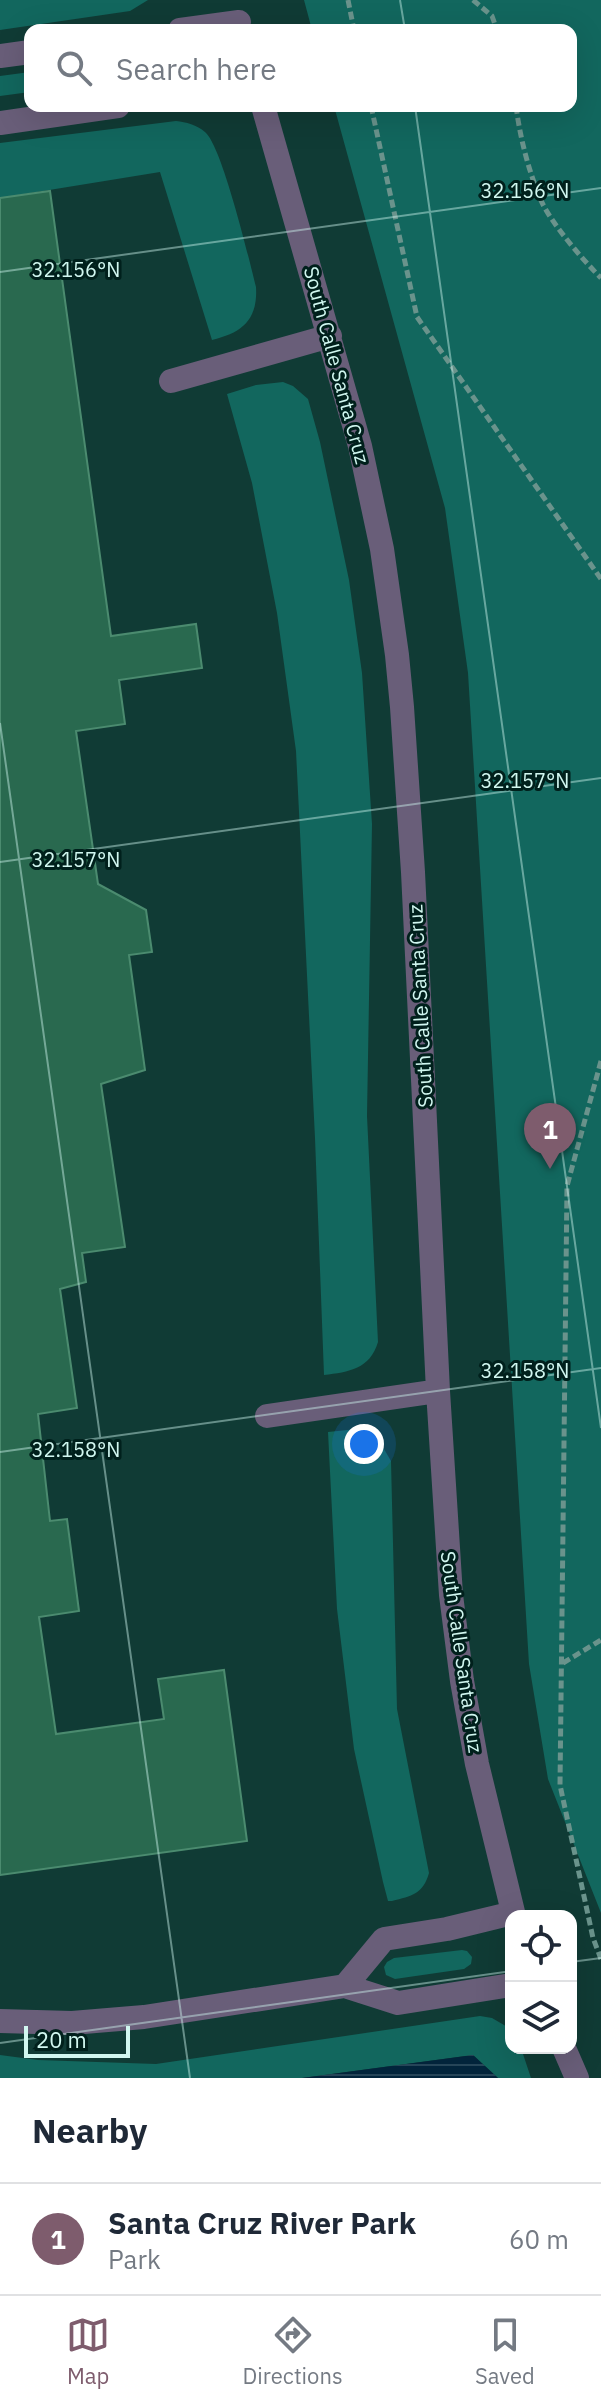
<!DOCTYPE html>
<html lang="en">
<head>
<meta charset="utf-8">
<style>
  body { margin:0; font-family:"IBM Plex Sans",sans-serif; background:#f2f2f3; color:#1f2937 }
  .controls { position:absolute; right:24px; bottom:24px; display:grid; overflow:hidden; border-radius:16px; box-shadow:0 8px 32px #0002 }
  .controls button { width:72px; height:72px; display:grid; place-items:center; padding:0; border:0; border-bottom:2px solid #e0e1e3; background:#fff; color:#1f2937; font:40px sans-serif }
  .scale { position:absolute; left:24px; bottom:20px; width:106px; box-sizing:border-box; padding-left:8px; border:4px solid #d1f7f0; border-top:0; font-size:22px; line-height:28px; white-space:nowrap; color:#d1f7f0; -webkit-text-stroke:6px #00201c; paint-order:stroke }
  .you { position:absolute; left:364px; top:1444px; width:28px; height:28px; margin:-20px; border:6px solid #fff; border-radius:50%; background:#1a73e8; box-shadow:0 0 0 12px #1a73e833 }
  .badge { display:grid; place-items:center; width:52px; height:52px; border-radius:50%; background:#7e5c6d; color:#fff; font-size:26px; font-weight:700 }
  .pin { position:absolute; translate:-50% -66px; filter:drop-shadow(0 2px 4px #0008) }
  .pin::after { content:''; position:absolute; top:42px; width:28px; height:24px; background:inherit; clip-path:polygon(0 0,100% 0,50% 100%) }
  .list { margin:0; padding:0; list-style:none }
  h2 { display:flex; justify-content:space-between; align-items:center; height:104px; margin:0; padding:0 32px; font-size:34px }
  h2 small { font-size:26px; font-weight:400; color:#747a83 }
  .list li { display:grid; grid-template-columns:52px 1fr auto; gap:24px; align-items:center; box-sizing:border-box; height:112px; padding:0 32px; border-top:2px solid #e0e1e3 }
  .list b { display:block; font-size:30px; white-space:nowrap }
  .list p { margin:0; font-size:26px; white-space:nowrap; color:#747a83 }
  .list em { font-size:26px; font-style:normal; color:#747a83 }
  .icon { flex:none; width:44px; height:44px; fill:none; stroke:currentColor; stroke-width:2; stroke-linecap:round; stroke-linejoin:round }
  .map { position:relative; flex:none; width:601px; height:2078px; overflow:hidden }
  .search { position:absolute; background:#fff; box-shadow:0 8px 32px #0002; left:24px; right:24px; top:24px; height:88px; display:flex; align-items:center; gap:20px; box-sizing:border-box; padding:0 28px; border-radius:16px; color:#747a83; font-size:30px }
  .sheet { height:216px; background:#fff }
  nav { display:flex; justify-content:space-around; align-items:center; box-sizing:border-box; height:112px; border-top:2px solid #e0e1e3; background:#fff; font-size:22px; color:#747a83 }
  nav a { display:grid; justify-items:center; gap:4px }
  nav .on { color:#7e5c6d }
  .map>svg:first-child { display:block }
  .green { fill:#12675e }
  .water { fill:url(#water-rules) }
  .building { fill:#29694f; stroke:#4b8b6f; stroke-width:2 }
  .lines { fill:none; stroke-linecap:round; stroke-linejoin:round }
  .path { stroke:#6a938c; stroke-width:5; stroke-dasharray:8 4; stroke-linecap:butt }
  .minor { stroke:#695e79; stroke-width:24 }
  .ticks { fill:none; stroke:#d1f7f0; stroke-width:2; stroke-opacity:0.45 }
  .labels { text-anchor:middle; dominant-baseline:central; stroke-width:6; stroke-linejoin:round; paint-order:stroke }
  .street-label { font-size:20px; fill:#d1f7f0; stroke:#00201c }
  .ticks-label { font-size:20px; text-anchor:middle; fill:#d1f7f0; stroke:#00201c; stroke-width:6; stroke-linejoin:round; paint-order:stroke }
</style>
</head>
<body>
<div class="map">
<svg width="601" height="2078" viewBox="0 0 601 2078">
  <defs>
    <pattern id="water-rules" width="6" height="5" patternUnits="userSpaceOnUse" patternTransform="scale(2)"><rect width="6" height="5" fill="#02243b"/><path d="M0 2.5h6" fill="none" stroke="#264558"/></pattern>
  </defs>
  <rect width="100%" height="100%" fill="#103b35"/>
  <path class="green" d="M 0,0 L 148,0 L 130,11 L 0,30 Z
    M 304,0 L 601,0 L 601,1913 L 548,1779 L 529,1664 L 468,673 L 445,508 L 334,106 L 571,106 L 571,30 L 312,30 Z
    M 30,72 L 30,92 L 0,96 L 0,76 Z
    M 176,121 C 186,122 197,125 205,132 C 222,146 249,259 256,287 C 258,320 242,333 212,340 L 160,172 L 0,198 L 0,143 Z
    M 283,382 L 293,386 L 308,399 L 320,442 L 349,580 L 362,673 L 372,824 L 367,1116 L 378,1342 C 370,1369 349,1372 324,1375 L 315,1138 L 296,751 L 277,613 L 252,483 L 227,394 L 256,385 Z
    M 357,1429 L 359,1439 L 384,1449 L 391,1461 L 397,1709 L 429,1873 C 423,1894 412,1896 392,1901 L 388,1901 L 383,1882 L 354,1749 L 337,1609 L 328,1432 Z
    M 462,1950 L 467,1951 L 472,1957 L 471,1964 L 464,1969 L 395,1979 L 386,1975 L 384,1967 L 387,1962 L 394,1958 Z
    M 480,2016 L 492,2018 L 511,2029 L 511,2048 L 521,2048 L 531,2078 L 498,2078 L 473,2055 L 302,2078 L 0,2078 L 0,2055 L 38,2060 L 156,2064 Z"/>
  <path class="water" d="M 473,2055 L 498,2078 L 302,2078 Z"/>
  <path class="building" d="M 50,191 L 111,636 L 196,624 L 202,668 L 119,680 L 125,724 L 76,731 L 98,884 L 146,910 L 152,952 L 129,955 L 145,1070 L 101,1084 L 125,1247 L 82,1253 L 86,1282 L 60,1289 L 77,1408 L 38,1414 L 50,1521 L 67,1519 L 79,1611 L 39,1617 L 56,1734 L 164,1719 L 158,1679 L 224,1670 L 247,1841 L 0,1875 L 0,198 Z"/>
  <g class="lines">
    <path class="path" d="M 348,0 L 354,30
      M 473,0 L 492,16 L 497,30
      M 371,106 L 417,317 L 601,579
      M 516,106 C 520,137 528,169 540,198 C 549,221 583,260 601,278
      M 601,1061 L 567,1186 L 560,1785 L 593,1938 L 601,1959
      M 563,1663 L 601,1640"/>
    <path class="minor" d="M 180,30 L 239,22
      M 0,56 L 30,52
      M 263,106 L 360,446 L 382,549 L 397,655 L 402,707 L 413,872 L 438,1391 L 451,1595 L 462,1681 L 477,1764 L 514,1916
      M 0,123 L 118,106
      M 171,381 L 330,336
      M 267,1416 L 438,1391
      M 511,1985 L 398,2003 L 345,1986 L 384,1939 L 447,1929 L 513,1913
      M 0,2021 L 72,2023 L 144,2017 L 345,1986
      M 564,2048 L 577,2078"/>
  </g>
  <path class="ticks" d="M 400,0 L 405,30M 415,106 L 601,1428M 0,272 L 601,188M 0,723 L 190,2078M 0,862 L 601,778M 0,1452 L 601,1368M 571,1962 L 601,1958M 0,2043 L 511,1971"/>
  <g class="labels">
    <g class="street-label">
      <text transform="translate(337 365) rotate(75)">South Calle Santa Cruz</text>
      <text transform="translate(420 1006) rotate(-93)">South Calle Santa Cruz</text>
      <text transform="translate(462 1652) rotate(82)">South Calle Santa Cruz</text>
    </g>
  </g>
  <g class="ticks-label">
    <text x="525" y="198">32.156°N</text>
    <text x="76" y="277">32.156°N</text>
    <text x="525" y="788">32.157°N</text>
    <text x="76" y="867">32.157°N</text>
    <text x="525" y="1378">32.158°N</text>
    <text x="76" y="1457">32.158°N</text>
  </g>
</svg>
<div class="controls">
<button><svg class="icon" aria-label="locate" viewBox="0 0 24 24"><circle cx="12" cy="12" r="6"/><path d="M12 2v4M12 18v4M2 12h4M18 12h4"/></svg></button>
<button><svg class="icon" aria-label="layers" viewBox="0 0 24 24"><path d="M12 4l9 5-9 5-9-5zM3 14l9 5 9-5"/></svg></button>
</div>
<div class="scale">20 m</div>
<div class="you"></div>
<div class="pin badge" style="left:550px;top:1169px">1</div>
<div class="search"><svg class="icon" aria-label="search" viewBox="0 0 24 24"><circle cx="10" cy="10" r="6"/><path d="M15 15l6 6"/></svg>Search here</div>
</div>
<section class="sheet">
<h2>Nearby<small></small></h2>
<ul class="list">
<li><span class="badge">1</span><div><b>Santa Cruz River Park</b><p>Park</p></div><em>60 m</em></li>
</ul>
</section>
<nav>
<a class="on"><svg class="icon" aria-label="map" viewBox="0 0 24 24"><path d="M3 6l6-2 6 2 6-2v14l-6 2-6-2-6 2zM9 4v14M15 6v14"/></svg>Map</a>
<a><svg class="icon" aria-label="directions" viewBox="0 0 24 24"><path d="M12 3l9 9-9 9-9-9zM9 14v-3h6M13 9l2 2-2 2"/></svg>Directions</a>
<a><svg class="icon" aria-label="saved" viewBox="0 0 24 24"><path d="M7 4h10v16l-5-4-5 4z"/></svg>Saved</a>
</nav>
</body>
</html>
